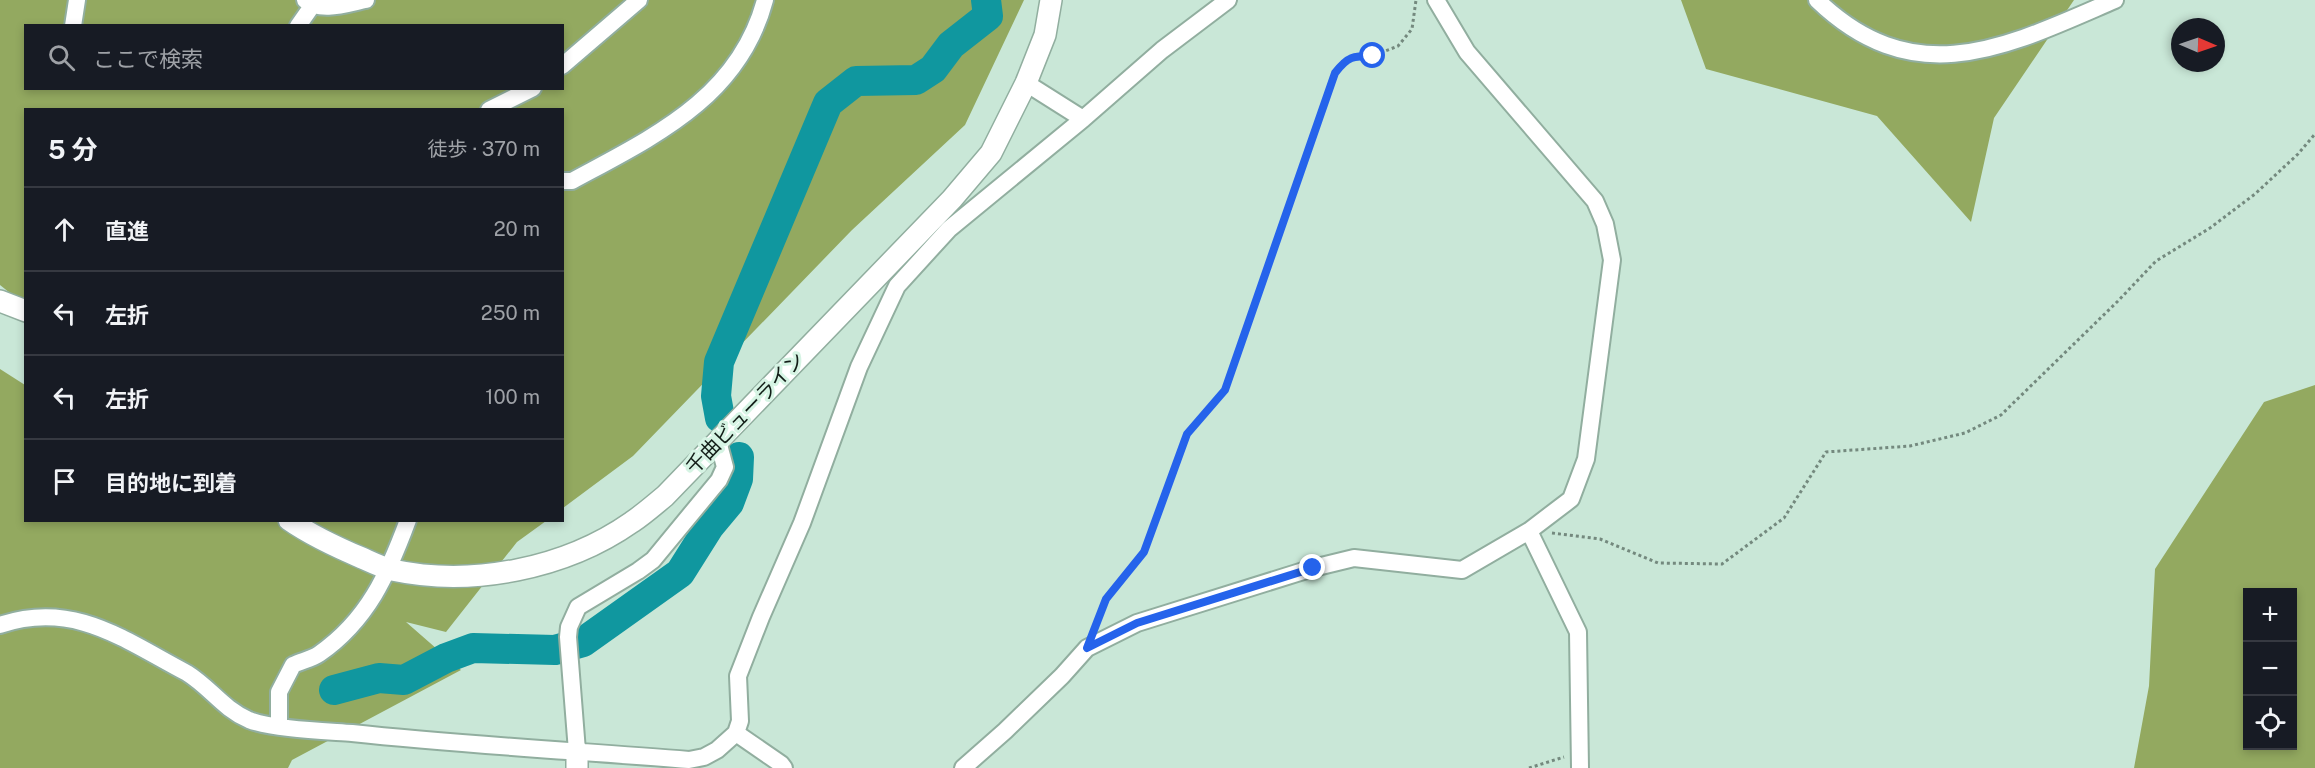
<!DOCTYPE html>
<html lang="ja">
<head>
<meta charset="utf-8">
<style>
  body { margin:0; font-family:"Public Sans","Noto Sans JP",sans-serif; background:#20242c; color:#f1f3f6 }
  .controls { position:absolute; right:18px; bottom:18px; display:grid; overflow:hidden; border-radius:0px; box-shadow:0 3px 9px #0003 }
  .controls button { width:54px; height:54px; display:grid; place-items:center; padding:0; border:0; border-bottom:2px solid #363941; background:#171b24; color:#f1f3f6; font:30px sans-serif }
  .compass { position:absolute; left:2171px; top:18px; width:54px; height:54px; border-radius:50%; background:#171b24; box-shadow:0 3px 9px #0003; rotate:92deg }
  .stop { position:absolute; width:18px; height:18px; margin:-14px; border:4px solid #2563eb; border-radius:50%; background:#fff }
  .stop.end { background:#2563eb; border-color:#fff; box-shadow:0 2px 6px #0008 }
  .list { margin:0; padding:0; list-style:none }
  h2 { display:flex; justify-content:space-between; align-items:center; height:78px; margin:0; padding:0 24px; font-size:26px }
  h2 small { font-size:20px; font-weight:400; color:#9ea1a6 }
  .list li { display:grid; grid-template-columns:39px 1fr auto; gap:18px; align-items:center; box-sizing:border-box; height:84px; padding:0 24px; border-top:2px solid #363941 }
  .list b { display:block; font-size:22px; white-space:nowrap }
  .list em { font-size:20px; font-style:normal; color:#9ea1a6 }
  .icon { flex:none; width:33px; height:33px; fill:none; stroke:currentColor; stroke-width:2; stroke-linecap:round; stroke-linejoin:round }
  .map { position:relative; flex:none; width:2315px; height:768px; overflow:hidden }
  .search { position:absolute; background:#171b24; box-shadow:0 3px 9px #0003; left:24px; top:24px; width:540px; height:66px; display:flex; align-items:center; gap:15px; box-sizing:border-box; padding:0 21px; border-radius:0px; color:#9ea1a6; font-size:22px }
  .panel { position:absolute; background:#171b24; box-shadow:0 3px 9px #0003; left:24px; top:108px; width:540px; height:414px; border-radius:0px }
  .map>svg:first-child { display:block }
  .forest { fill:#93a960; fill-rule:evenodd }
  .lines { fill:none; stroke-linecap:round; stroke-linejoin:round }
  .river { stroke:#10979f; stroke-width:30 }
  .minor-casing { stroke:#91ae9f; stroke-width:20 }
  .tertiary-casing { stroke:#91ae9f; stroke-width:24 }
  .path { stroke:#74897e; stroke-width:3; stroke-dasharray:3 3; stroke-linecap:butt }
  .minor { stroke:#fff; stroke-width:16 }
  .tertiary { stroke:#fff; stroke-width:21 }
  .route { stroke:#2563eb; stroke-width:8 }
  .labels { text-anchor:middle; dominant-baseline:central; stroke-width:6; stroke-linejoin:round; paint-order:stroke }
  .street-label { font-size:20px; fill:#121d17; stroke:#d6f4e4 }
</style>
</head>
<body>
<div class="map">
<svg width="2315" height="768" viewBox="0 0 2315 768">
  <rect width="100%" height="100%" fill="#c9e7d7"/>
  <path class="forest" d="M 0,0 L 1024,0 L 965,125 L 852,230 L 633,456 L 563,508 L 562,110 L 26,110 L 25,305 L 0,285 ZM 26,26 L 562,26 L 562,88 L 26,88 Z
    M 1681,0 L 2074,0 L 1994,118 L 1971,222 L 1877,116 L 1706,69 Z
    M 0,369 L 25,385 L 26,520 L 546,521 L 517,542 L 446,632 L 406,622 L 461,670 L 292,760 L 288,768 L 0,768 Z
    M 2315,385 L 2315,768 L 2134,768 L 2149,686 L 2155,569 L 2264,402 ZM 2292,592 L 2292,746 L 2248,746 L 2248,592 Z"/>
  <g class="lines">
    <path class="river" d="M 720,418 L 716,396 L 719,362 L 828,103 L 856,81 L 916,80 L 933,69 L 951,45 L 988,16 L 986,0
      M 334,690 L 379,678 L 404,680 L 446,658 L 473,648 L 555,650 L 583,642 L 680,573 L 709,527 L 729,503 L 738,479 L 739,457"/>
    <g class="minor-casing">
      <path id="minor" d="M 305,0 C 321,13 346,4 366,0
        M 1817,0 C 1916,95 2008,46 2115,0
        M 73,26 L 77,0
        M 298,26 L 312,6
        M 562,66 L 639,0
        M 1026,83 L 1083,119
        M 489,110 L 533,88
        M 562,181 L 572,181 C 653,137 739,98 765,0
        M 1529,531 L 1578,632 L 1580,768
        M 0,625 C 74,600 124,640 187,673 C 211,688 222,708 249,720 C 271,729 326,731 352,733 C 464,745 577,751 689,760 L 704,757 L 717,750 L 736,733 L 740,721 L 738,676 L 761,617 L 802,523 L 859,367 L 897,286 L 949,229 L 1083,119 L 1162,50 L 1228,0
        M 279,726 L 279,692 L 293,665 C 301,661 312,659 319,654 C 368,620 388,574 408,520
        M 736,733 L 781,764 L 784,768
        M 577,751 L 568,637 L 569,627 L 578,607 L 638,571 L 653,560 L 719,480 L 725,467 L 718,441
        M 963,768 L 1005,731 L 1062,676 L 1087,648 L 1137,623 L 1313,568 L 1354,558 L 1462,570 L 1529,531 L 1571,499 L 1586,459 L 1612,260 L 1605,224 L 1595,201 L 1467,52 L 1436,0"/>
    </g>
    <g class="tertiary-casing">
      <path id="tertiary" d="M 0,301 L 26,311
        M 289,520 C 312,536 336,547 362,558 C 371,562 381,567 392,570 C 472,587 565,569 632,522 C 644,514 654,505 665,496 L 952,199 L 991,153 L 1026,83 L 1045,35 L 1051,0
        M 577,768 L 577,751"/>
    </g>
    <path class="path" d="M 1552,533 L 1600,539 L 1658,563 L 1722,564 L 1784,518 L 1826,452 L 1910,446 L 1965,433 L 2001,415 L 2118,301 L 2156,261 L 2210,228 L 2255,194 L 2298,154 L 2315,134
      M 1097,624 L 1106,599 L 1144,552 L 1187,434 L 1225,390 L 1335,73 L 1344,60 L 1355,56 L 1373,56 L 1398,46 L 1412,29 L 1416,0
      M 1529,768 L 1564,757"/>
    <use href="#minor" class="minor"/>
    <use href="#tertiary" class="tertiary"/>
  </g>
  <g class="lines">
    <path class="route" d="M 1313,568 L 1137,623 L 1087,648 L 1106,599 L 1144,552 L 1187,434 L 1225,390 L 1335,73 C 1348,56 1353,56 1373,56"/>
  </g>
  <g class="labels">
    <g class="street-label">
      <text transform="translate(745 413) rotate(-46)">千曲ビューライン</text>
    </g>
  </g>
</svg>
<div class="controls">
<button>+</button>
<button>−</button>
<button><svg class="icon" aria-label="locate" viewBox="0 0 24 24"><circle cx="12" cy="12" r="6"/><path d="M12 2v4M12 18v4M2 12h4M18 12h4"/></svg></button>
</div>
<svg class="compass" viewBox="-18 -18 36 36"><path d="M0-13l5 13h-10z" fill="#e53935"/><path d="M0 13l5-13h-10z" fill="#9ea1a6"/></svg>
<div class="stop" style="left:1373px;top:56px"></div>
<div class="stop end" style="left:1313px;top:568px"></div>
<div class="search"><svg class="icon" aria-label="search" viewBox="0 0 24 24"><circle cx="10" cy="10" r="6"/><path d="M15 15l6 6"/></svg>ここで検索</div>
<section class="panel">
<h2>5 分<small>徒歩 · 370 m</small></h2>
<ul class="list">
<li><svg class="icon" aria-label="ahead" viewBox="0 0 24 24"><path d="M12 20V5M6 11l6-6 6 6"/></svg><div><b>直進</b></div><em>20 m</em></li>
<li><svg class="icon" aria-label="left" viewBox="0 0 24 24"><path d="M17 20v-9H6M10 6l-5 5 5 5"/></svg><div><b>左折</b></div><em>250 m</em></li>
<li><svg class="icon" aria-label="left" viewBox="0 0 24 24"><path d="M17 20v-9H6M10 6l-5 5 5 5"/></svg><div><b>左折</b></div><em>100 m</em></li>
<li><svg class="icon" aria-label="arrive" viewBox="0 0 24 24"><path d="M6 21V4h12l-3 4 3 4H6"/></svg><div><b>目的地に到着</b></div></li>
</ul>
</section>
</div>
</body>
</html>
